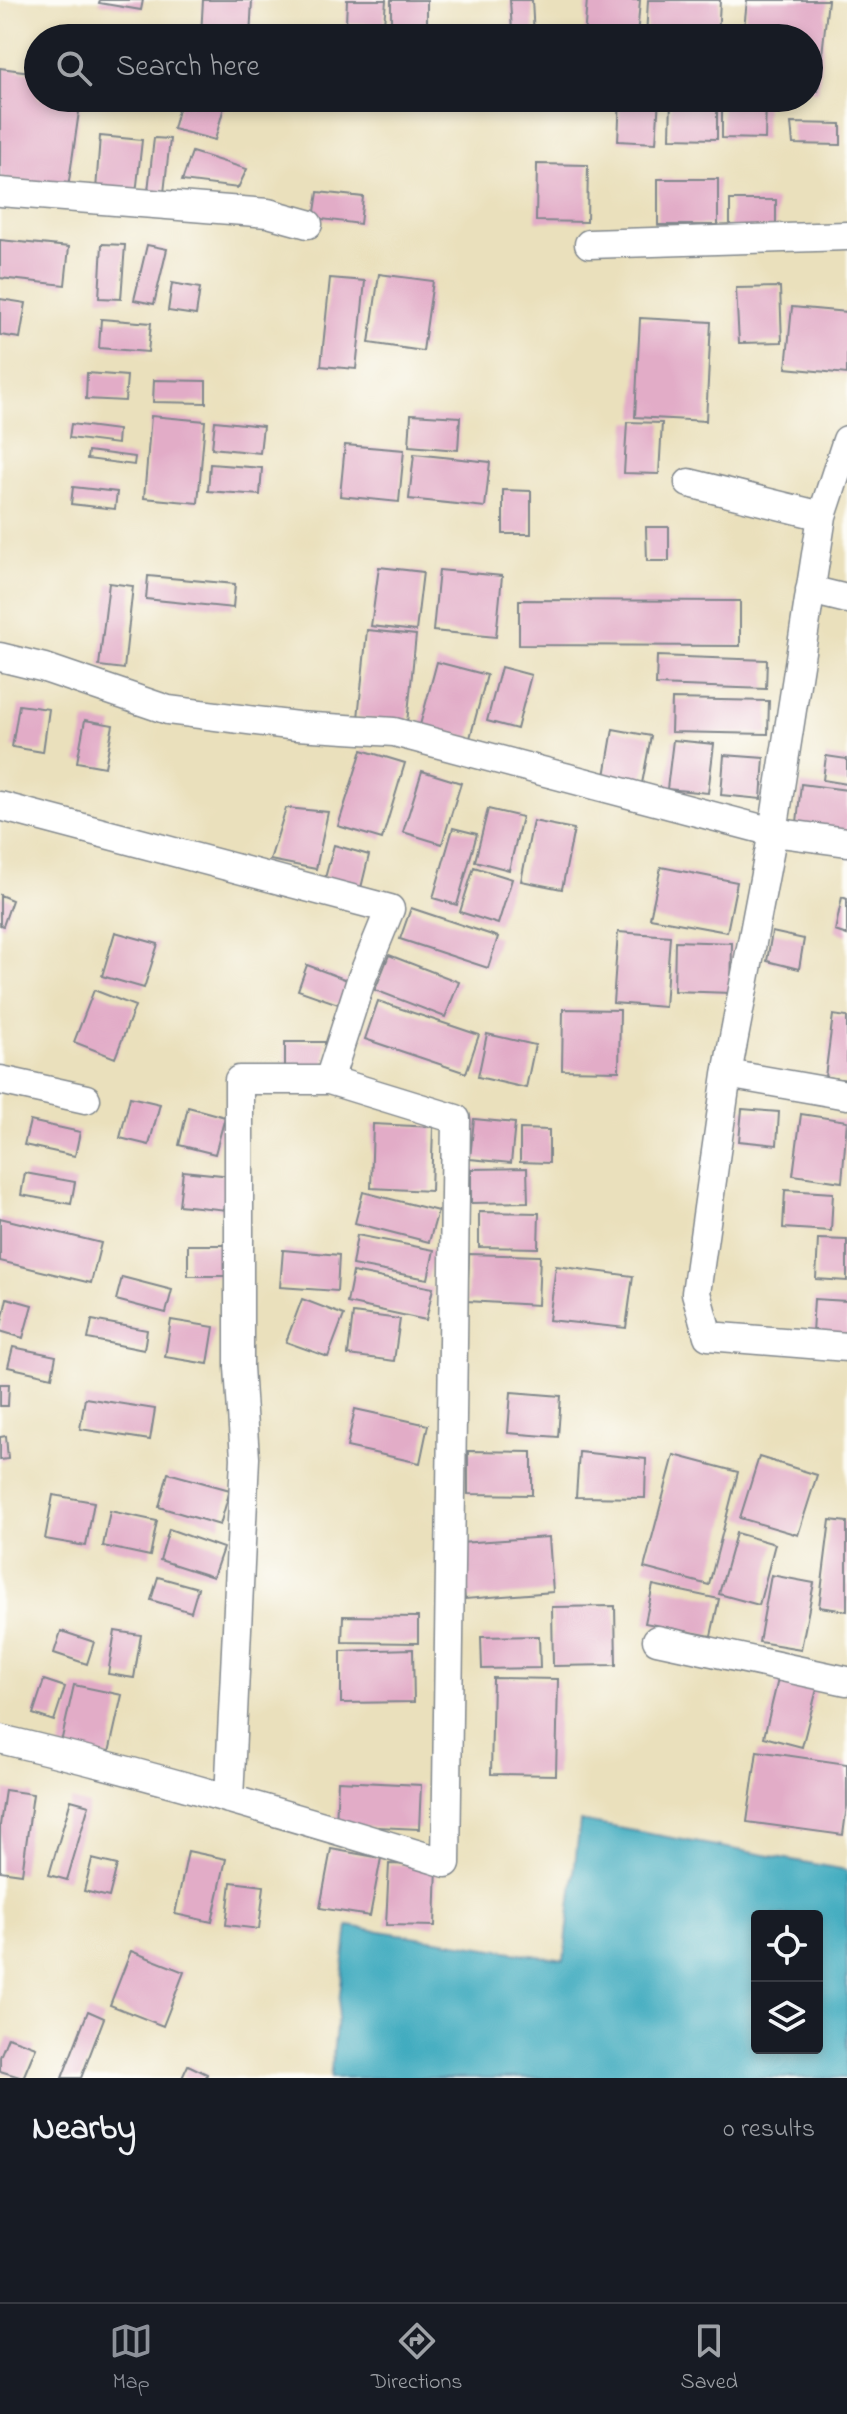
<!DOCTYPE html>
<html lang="en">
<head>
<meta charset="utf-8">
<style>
  body { margin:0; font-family:"Indie Flower",sans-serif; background:#20242c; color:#f1f3f6 }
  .controls { position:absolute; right:24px; bottom:24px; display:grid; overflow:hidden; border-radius:8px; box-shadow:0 4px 12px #0003 }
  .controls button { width:72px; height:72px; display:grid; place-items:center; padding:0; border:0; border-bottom:2px solid #363941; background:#171b24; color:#f1f3f6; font:40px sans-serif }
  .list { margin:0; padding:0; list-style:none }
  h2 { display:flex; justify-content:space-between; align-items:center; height:104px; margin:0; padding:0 32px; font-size:34px }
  h2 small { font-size:26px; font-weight:400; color:#9ea1a6 }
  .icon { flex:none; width:44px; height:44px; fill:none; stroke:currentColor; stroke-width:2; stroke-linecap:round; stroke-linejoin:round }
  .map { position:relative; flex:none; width:847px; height:2078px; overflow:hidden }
  .search { position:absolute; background:#171b24; box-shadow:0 4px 12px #0003; left:24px; right:24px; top:24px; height:88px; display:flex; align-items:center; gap:20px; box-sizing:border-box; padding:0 28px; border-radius:44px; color:#9ea1a6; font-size:30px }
  .sheet { height:224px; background:#171b24 }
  nav { display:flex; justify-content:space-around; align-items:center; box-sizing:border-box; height:112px; border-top:2px solid #363941; background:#171b24; font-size:22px; color:#9ea1a6 }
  nav a { display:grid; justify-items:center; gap:4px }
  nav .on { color:#8c9099 }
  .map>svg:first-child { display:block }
  .water { fill:#40abbf; stroke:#2e6d8e; stroke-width:2; fill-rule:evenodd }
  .building { fill:#e2acc7 }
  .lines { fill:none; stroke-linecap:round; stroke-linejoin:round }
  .street-casing { stroke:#82888d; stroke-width:31 }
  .street { stroke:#fff; stroke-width:28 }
</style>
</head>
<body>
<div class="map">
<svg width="847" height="2078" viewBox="0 0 847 2078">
  <rect width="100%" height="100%" fill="#fdfcf7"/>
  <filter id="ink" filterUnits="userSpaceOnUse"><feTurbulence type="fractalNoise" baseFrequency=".0125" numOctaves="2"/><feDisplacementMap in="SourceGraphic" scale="16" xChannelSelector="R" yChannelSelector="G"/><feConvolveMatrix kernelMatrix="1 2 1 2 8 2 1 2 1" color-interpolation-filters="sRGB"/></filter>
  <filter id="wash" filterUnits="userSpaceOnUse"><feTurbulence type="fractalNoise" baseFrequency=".006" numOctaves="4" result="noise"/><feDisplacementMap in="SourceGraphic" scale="32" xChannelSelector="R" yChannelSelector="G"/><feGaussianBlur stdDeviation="1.8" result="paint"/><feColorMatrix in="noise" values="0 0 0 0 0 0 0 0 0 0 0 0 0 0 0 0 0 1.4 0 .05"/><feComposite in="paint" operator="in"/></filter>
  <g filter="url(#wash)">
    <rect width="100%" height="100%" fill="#eae0bc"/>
    <path class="water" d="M 580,1821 L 847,1870 L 847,2078 L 330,2078 L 348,1926 L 564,1960 ZM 757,1916 L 817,1916 L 817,2048 L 757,2048 Z"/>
    <g id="blocks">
      <path class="building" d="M 100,0 L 143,0 L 141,10 L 99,3 Z
        M 203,0 L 252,0 L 250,38 L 201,35 Z
        M 347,0 L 386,0 L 384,24 L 346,23 Z
        M 391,0 L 427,0 L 427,38 L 391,38 Z
        M 510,0 L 532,0 L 534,36 L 512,31 Z
        M 587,0 L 640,0 L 637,38 L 584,38 Z
        M 648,0 L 720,0 L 718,38 L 646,38 Z
        M 747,0 L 828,0 L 818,91 L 809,90 L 809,38 L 743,38 Z
        M 148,32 L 179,36 L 179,38 L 147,38 Z
        M 0,68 L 38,73 L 38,98 L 81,98 L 68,188 L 0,178 Z
        M 181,98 L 191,98 L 224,107 L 215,140 L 173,129 Z
        M 542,98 L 568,98 L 568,110 L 542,109 Z
        M 620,98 L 659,98 L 656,143 L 618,141 Z
        M 671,98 L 717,98 L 717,139 L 670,138 Z
        M 722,98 L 766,98 L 765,139 L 722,138 Z
        M 791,123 L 841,124 L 841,145 L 793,144 Z
        M 100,136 L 142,140 L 136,194 L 96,190 Z
        M 154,138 L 170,139 L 164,193 L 148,191 Z
        M 192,152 L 247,169 L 238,188 L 182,181 Z
        M 537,164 L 588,165 L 587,222 L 536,221 Z
        M 658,179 L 718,179 L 718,225 L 658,225 Z
        M 318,192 L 363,197 L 360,224 L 314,218 Z
        M 730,200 L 776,200 L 776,228 L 730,228 Z
        M 0,240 L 69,247 L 65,285 L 0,278 Z
        M 102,244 L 125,245 L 121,299 L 99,298 Z
        M 147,245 L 167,249 L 154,304 L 134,300 Z
        M 379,274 L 433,281 L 423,351 L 369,343 Z
        M 330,278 L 365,281 L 356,369 L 321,366 Z
        M 172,283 L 200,288 L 196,315 L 168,311 Z
        M 780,287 L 782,342 L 739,343 L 736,288 Z
        M 0,299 L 26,303 L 20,338 L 0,335 Z
        M 792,307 L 847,312 L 847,374 L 786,368 Z
        M 640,318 L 711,322 L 706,421 L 635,417 Z
        M 101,319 L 151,323 L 148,352 L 99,348 Z
        M 87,373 L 127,376 L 125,401 L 86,399 Z
        M 154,380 L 206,381 L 206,403 L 153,402 Z
        M 411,414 L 460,417 L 458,450 L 409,446 Z
        M 151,416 L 205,421 L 198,503 L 144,498 Z
        M 215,421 L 263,426 L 260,453 L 212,448 Z
        M 627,422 L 662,423 L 659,474 L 624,473 Z
        M 71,424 L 118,430 L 117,444 L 69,438 Z
        M 345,445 L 404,450 L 399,502 L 340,496 Z
        M 88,451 L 135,457 L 134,465 L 87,459 Z
        M 414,454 L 490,462 L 485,507 L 409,499 Z
        M 210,464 L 262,468 L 260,495 L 208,491 Z
        M 73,487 L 117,492 L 115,509 L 71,504 Z
        M 503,490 L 531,491 L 531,534 L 503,534 Z
        M 646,527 L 669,527 L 669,561 L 647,561 Z
        M 379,567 L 423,572 L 416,631 L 371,626 Z
        M 439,570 L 502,576 L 496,637 L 433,631 Z
        M 148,576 L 235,584 L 233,608 L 146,599 Z
        M 109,583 L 133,586 L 124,669 L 99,666 Z
        M 519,600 L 740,601 L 740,646 L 519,645 Z
        M 367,630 L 416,635 L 407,723 L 358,718 Z
        M 657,656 L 767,660 L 766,689 L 656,685 Z
        M 437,662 L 487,675 L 470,738 L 420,725 Z
        M 501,667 L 531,675 L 517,729 L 487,721 Z
        M 672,699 L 769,701 L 768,734 L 671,732 Z
        M 19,705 L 49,709 L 43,752 L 12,747 Z
        M 85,720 L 113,725 L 105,767 L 77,762 Z
        M 613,729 L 651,736 L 641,789 L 604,782 Z
        M 673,740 L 714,744 L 708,793 L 667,789 Z
        M 362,750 L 405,763 L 382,839 L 338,826 Z
        M 724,755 L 764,758 L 761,799 L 721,795 Z
        M 826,756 L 847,759 L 847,784 L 823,780 Z
        M 422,771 L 461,783 L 442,844 L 403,832 Z
        M 801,784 L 847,790 L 847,848 L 795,842 Z
        M 286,808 L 328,812 L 316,869 L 270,860 Z
        M 488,809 L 522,817 L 509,870 L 475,861 Z
        M 533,821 L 574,829 L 562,889 L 521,881 Z
        M 453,828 L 477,834 L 457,905 L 433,898 Z
        M 334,845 L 369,855 L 361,888 L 325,878 Z
        M 474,867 L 512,879 L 498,924 L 460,912 Z
        M 661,867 L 737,882 L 727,932 L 650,918 Z
        M 0,895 L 12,900 L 3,926 L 0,925 Z
        M 842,897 L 847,899 L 847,935 L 835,931 Z
        M 411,908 L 498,937 L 488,968 L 400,939 Z
        M 115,932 L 158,944 L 144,988 L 102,976 Z
        M 618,932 L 670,936 L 665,1007 L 613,1003 Z
        M 772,932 L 804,939 L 799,969 L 767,961 Z
        M 675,941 L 732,943 L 731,993 L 674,991 Z
        M 389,955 L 459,982 L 445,1017 L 375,990 Z
        M 307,965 L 350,981 L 341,1005 L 298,990 Z
        M 94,990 L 135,1006 L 115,1058 L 74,1042 Z
        M 378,1001 L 479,1035 L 466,1073 L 365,1039 Z
        M 563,1009 L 620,1010 L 619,1071 L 562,1070 Z
        M 833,1015 L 847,1017 L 847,1080 L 825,1077 Z
        M 487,1034 L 535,1045 L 526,1088 L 478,1077 Z
        M 285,1042 L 325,1042 L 325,1075 L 285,1075 Z
        M 130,1097 L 160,1104 L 149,1145 L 120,1138 Z
        M 188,1107 L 225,1117 L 215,1154 L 179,1145 Z
        M 742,1109 L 779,1112 L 777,1145 L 739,1141 Z
        M 801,1114 L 847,1121 L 842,1182 L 793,1175 Z
        M 474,1119 L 515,1123 L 511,1163 L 470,1159 Z
        M 30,1121 L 80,1132 L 75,1156 L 24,1145 Z
        M 373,1124 L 433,1127 L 431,1191 L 371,1188 Z
        M 520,1129 L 549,1130 L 549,1163 L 520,1162 Z
        M 527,1168 L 528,1202 L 471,1203 L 471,1169 Z
        M 183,1171 L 231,1176 L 227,1210 L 179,1205 Z
        M 25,1173 L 75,1182 L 71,1204 L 21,1195 Z
        M 785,1190 L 833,1193 L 831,1231 L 783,1228 Z
        M 363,1192 L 438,1211 L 429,1242 L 355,1223 Z
        M 479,1212 L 539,1213 L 538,1248 L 479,1247 Z
        M 0,1218 L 101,1243 L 91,1283 L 0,1261 Z
        M 357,1235 L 434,1250 L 428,1279 L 352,1265 Z
        M 818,1239 L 847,1240 L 847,1281 L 816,1279 Z
        M 188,1245 L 227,1245 L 227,1276 L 188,1276 Z
        M 283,1250 L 339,1255 L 337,1291 L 280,1287 Z
        M 469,1254 L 540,1256 L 538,1305 L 467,1301 Z
        M 556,1266 L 633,1276 L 626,1328 L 549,1320 Z
        M 353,1272 L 433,1288 L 426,1320 L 347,1303 Z
        M 122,1277 L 172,1290 L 166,1313 L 116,1300 Z
        M 7,1298 L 32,1305 L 23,1338 L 0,1331 Z
        M 302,1299 L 344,1315 L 328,1357 L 286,1342 Z
        M 814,1299 L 847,1301 L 847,1335 L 812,1333 Z
        M 353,1313 L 400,1319 L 394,1361 L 348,1355 Z
        M 92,1320 L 147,1330 L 144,1350 L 88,1339 Z
        M 171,1320 L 214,1327 L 208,1364 L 165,1357 Z
        M 13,1347 L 56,1356 L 52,1377 L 8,1367 Z
        M 0,1384 L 9,1384 L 8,1406 L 0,1406 Z
        M 511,1392 L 561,1396 L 558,1437 L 508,1433 Z
        M 85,1398 L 155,1409 L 150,1440 L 80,1429 Z
        M 355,1409 L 428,1425 L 420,1463 L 347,1447 Z
        M 6,1436 L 8,1459 L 0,1460 L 0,1437 Z
        M 468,1451 L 532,1452 L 532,1495 L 468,1494 Z
        M 579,1452 L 646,1459 L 645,1498 L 576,1497 Z
        M 674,1455 L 738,1472 L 709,1585 L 644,1568 Z
        M 759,1457 L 817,1475 L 798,1535 L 740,1518 Z
        M 168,1473 L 230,1490 L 220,1525 L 159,1507 Z
        M 53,1495 L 94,1502 L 86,1546 L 45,1539 Z
        M 110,1511 L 157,1521 L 150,1556 L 103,1546 Z
        M 830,1520 L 847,1522 L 847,1611 L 819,1607 Z
        M 169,1529 L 223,1548 L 213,1577 L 160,1560 Z
        M 736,1533 L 775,1544 L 759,1605 L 719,1594 Z
        M 549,1537 L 553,1592 L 465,1599 L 460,1543 Z
        M 771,1575 L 814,1583 L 801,1649 L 759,1642 Z
        M 158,1577 L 198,1588 L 191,1612 L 151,1600 Z
        M 653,1585 L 719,1599 L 711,1636 L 645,1623 Z
        M 615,1606 L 616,1665 L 553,1666 L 552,1607 Z
        M 343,1616 L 418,1617 L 418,1643 L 342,1642 Z
        M 61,1631 L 94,1642 L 87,1664 L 54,1653 Z
        M 115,1631 L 141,1635 L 134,1678 L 108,1674 Z
        M 539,1636 L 540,1668 L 482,1669 L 481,1637 Z
        M 413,1649 L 414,1702 L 341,1703 L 341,1651 Z
        M 779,1675 L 818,1685 L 802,1747 L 764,1737 Z
        M 493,1678 L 558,1679 L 556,1775 L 491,1774 Z
        M 44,1680 L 65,1687 L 54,1721 L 33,1714 Z
        M 74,1685 L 122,1695 L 108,1757 L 60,1747 Z
        M 757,1751 L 847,1764 L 847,1806 L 843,1835 L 747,1822 Z
        M 338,1781 L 421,1785 L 419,1829 L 336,1825 Z
        M 5,1790 L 33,1794 L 22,1874 L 0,1871 L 0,1825 Z
        M 71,1800 L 89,1805 L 67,1880 L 49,1875 Z
        M 331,1849 L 381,1858 L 370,1916 L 320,1908 Z
        M 188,1851 L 226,1859 L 212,1922 L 175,1914 Z
        M 92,1859 L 117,1865 L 109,1897 L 84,1891 Z
        M 389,1864 L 437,1866 L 435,1926 L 386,1925 Z
        M 231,1882 L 264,1886 L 259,1929 L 226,1925 Z
        M 131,1951 L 184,1972 L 163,2026 L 110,2005 Z
        M 88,2011 L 104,2018 L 81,2078 L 62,2078 Z
        M 8,2037 L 36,2047 L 23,2078 L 0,2071 L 0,2057 Z
        M 188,2065 L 207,2074 L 206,2078 L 182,2078 Z"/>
    </g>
  </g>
  <g filter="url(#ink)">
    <use href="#blocks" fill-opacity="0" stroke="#82888d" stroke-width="2"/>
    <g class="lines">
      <g class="street-casing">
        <path id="street" d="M 0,192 L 268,213 L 308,224
          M 589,244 L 847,236
          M 847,440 L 822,516 L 773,832 L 727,1074 L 696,1293 L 708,1336 L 847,1347
          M 689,483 L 822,516
          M 810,590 L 847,599
          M 0,657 L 45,668 L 168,710 L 297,726 L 394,732 L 773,832 L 847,842
          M 0,806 L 390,909 L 361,980 L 329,1080 L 239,1080 L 239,1367 L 245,1458 L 229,1799
          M 727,1074 L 847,1095
          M 0,1080 L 86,1099
          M 657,1640 L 847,1681
          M 0,1739 C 150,1774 298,1818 446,1863 L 456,1119 L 329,1080"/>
      </g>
      <use href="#street" class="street"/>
    </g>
  </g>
</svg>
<div class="controls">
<button><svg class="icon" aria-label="locate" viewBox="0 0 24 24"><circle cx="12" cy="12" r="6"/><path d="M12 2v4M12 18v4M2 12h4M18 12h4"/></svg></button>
<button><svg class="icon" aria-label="layers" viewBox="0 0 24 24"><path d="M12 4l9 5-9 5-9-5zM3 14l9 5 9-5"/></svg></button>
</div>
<div class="search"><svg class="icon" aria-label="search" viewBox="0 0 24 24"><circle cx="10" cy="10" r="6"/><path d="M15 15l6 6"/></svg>Search here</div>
</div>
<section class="sheet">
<h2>Nearby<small>0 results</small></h2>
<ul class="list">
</ul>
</section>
<nav>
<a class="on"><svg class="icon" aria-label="map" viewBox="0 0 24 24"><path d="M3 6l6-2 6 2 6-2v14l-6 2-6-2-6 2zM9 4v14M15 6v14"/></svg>Map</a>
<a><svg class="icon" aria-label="directions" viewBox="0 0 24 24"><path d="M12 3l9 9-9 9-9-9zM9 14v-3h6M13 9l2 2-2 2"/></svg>Directions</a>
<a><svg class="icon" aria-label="saved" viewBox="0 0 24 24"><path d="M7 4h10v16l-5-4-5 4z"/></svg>Saved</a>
</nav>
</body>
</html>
